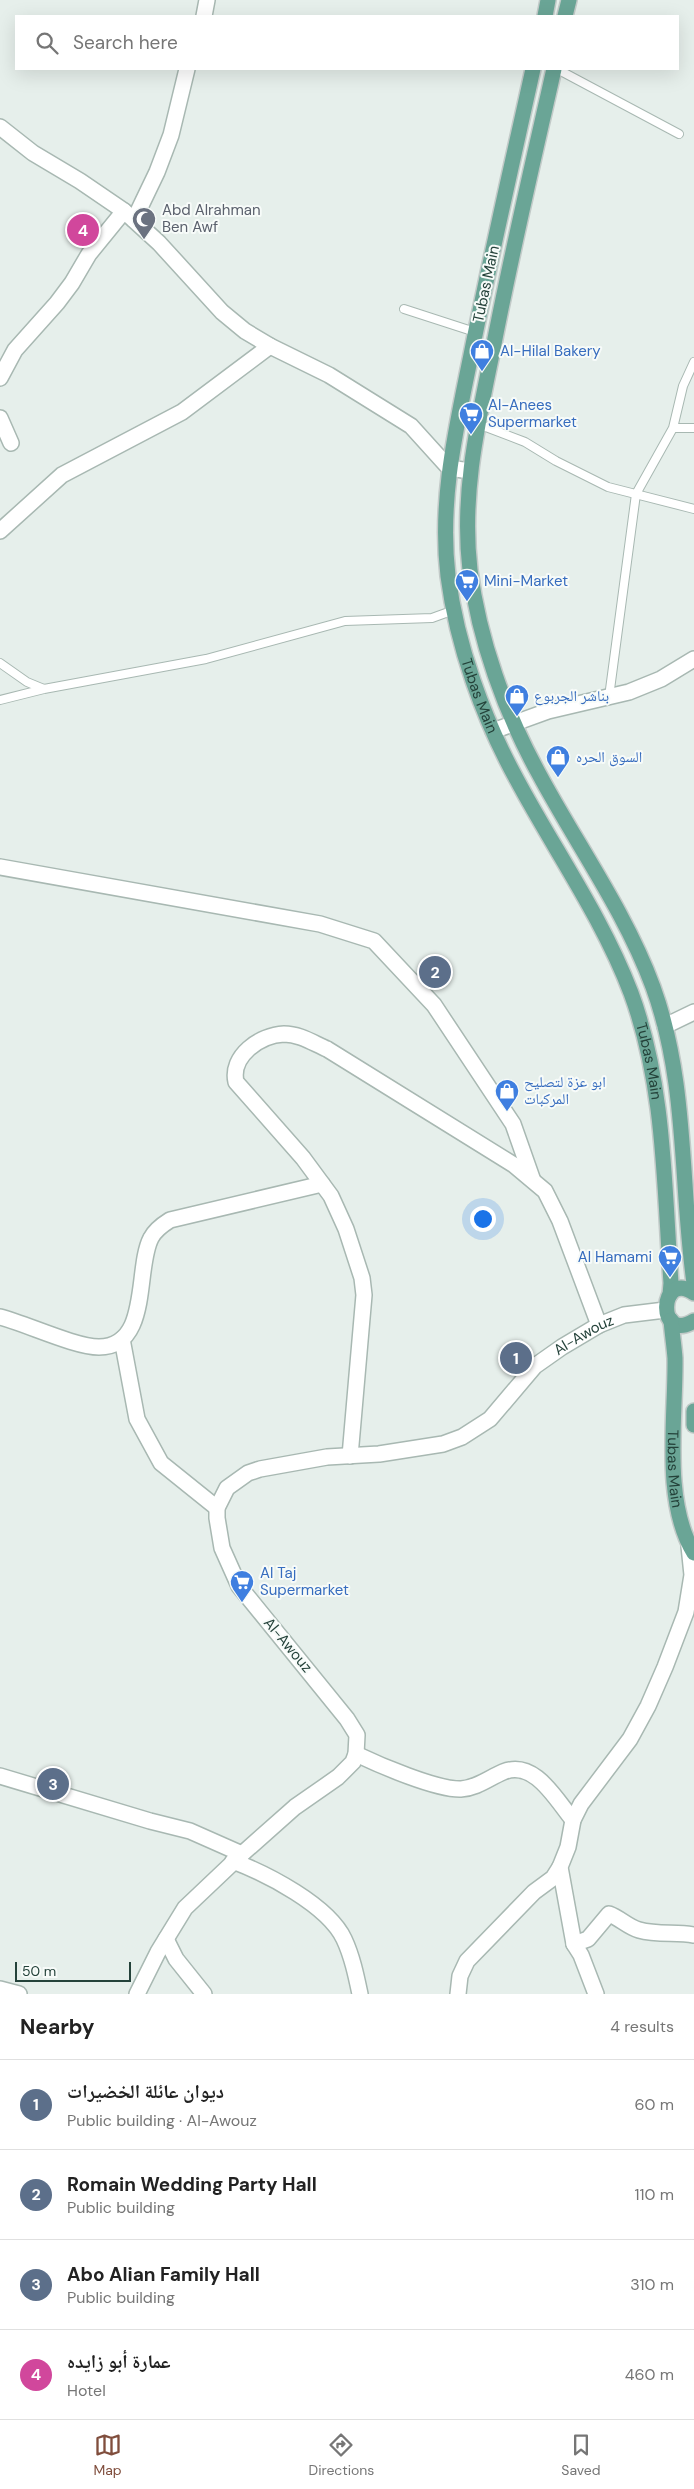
<!DOCTYPE html>
<html lang="en">
<head>
<meta charset="utf-8">
<style>
  body { margin:0; font-family:"DM Sans","Noto Naskh Arabic",sans-serif; background:#f6f6f6; color:#222 }
  .scale { position:absolute; left:15px; bottom:12px; width:116px; box-sizing:border-box; padding-left:5px; border:2px solid #24423a; border-top:0; font-size:14px; line-height:18px; white-space:nowrap; color:#24423a; -webkit-text-stroke:4px #f7fbf9; paint-order:stroke }
  .you { position:absolute; left:482px; top:1218px; width:18px; height:18px; margin:-12px; border:4px solid #fff; border-radius:50%; background:#1a73e8; box-shadow:0 0 0 8px #1a73e833 }
  .badge { display:grid; place-items:center; width:32px; height:32px; border-radius:50%; background:#804e3d; color:#fff; font-size:16px; font-weight:700 }
  .pin { position:absolute; translate:-50% -50%; border:2px solid #fff; box-shadow:0 1px 5px #0006 }
  .list { margin:0; padding:0; list-style:none }
  h2 { display:flex; justify-content:space-between; align-items:center; height:65px; margin:0; padding:0 20px; font-size:21px }
  h2 small { font-size:16px; font-weight:400; color:#767676 }
  .list li { display:grid; grid-template-columns:32px 1fr auto; gap:15px; align-items:center; box-sizing:border-box; height:90px; padding:0 20px; border-top:1px solid #e0e0e0 }
  .list b { display:block; font-size:19px; white-space:nowrap }
  .list p { margin:0; font-size:16px; white-space:nowrap; color:#767676 }
  .list em { font-size:16px; font-style:normal; color:#767676 }
  .icon { flex:none; width:28px; height:28px; fill:none; stroke:currentColor; stroke-width:2; stroke-linecap:round; stroke-linejoin:round }
  .map { position:relative; flex:none; width:694px; height:1994px; overflow:hidden }
  .search { position:absolute; background:#fff; box-shadow:0 5px 20px #0002; left:15px; right:15px; top:15px; height:55px; display:flex; align-items:center; gap:12px; box-sizing:border-box; padding:0 18px; border-radius:0px; color:#767676; font-size:19px }
  .sheet { height:425px; background:#fff }
  nav { display:flex; justify-content:space-around; align-items:center; box-sizing:border-box; height:70px; border-top:1px solid #e0e0e0; background:#fff; font-size:14px; color:#767676 }
  nav a { display:grid; justify-items:center; gap:2px }
  nav .on { color:#804e3d }
  .map>svg:first-child { display:block }
  .lines { fill:none; stroke-linecap:round; stroke-linejoin:round }
  .service-casing { stroke:#a8b8b2; stroke-width:10 }
  .minor-casing { stroke:#a8b8b2; stroke-width:18 }
  .primary-casing { stroke:#c2cac8; stroke-width:18 }
  .service { stroke:#fff; stroke-width:8 }
  .minor { stroke:#fff; stroke-width:15 }
  .primary { stroke:#6aa596; stroke-width:15 }
  .labels { text-anchor:middle; dominant-baseline:central; stroke-width:4; stroke-linejoin:round; paint-order:stroke }
  .worship-label { font-size:15px; fill:#5b616d; stroke:#f7fbf9; text-anchor:start }
  .street-label { font-size:15px; fill:#24423a; stroke:#f7fbf9 }
  .shop-label { font-size:15px; fill:#366cbe; stroke:#f7fbf9; text-anchor:start }
</style>
</head>
<body>
<div class="map">
<svg width="694" height="1994" viewBox="0 0 694 1994">
  <rect width="100%" height="100%" fill="#e6efeb"/>
  <g class="lines">
    <g class="service-casing">
      <path id="service" d="M 557,69 L 679,134
        M 404,309 L 475,332
        M 478,424 L 525,442 L 556,461 L 608,487 L 694,509
        M 673,428 L 683,386 L 694,362
        M 0,663 L 27,682 L 44,689
        M 609,697 L 636,494 L 673,428 L 694,428
        M 0,700 L 44,689 L 206,659 L 345,621 L 432,618 L 454,610"/>
    </g>
    <g class="minor-casing">
      <g id="minor">
        <path d="M 204,16 L 207,0"/>
        <path d="M 0,127 L 33,153 L 80,181 L 124,211 L 159,243 L 222,312 L 245,331 L 270,346 L 329,375 L 411,426 L 449,468 L 470,471"/>
        <path d="M 134,220 L 157,172 L 171,135 L 187,69"/>
        <path d="M 0,378 L 15,350 L 57,303 L 72,283 L 89,254 L 124,211"/>
        <path d="M 0,418 L 11,443"/>
        <path d="M 0,531 L 62,475 L 182,412 L 270,346"/>
        <path d="M 493,731 L 548,711 L 629,692 L 661,679 L 694,659"/>
        <path d="M 0,867 L 320,924 L 374,941 L 434,1005 L 513,1124 L 532,1178"/>
        <path d="M 665,1026 L 694,1012"/>
        <path d="M 0,1317 C 27,1324 75,1347 99,1347 C 151,1347 135,1268 151,1238 C 155,1230 162,1225 170,1220 L 322,1184"/>
        <path d="M 122,1339 L 137,1419 L 161,1463 L 217,1508"/>
        <path d="M 350,1456 L 364,1295 L 362,1278 L 346,1229 L 331,1196 L 303,1158 L 236,1082 C 230,1056 260,1035 284,1034 C 300,1034 313,1043 327,1049 L 514,1165 L 545,1191 L 560,1221 L 599,1325"/>
        <path d="M 356,1754 C 379,1765 437,1790 461,1789 C 477,1788 489,1778 503,1772 C 535,1759 556,1800 573,1820"/>
        <path d="M 0,1776 L 150,1821 L 190,1831 L 242,1854"/>
        <path d="M 233,1861 C 267,1874 328,1905 344,1939 C 352,1956 356,1975 360,1994"/>
        <path d="M 166,1939 L 176,1959 L 204,1994"/>
        <path d="M 574,1944 L 588,1939 L 609,1914 C 620,1918 628,1927 639,1930 C 657,1935 676,1932 694,1935"/>
        <path d="M 0,1989 L 19,1994"/>
        <path id="s1" d="M 137,1994 L 158,1952 L 185,1908 L 242,1854 L 295,1807 L 338,1777 L 353,1762 L 356,1754 L 357,1735 L 347,1719 L 239,1586 L 222,1548 L 217,1518 L 217,1508 L 227,1488 L 248,1473 L 260,1469 L 327,1457 L 379,1454 L 443,1444 L 462,1437 L 490,1419 L 535,1366 L 562,1347 L 599,1325 L 624,1315 L 665,1310"/>
        <path d="M 458,1994 L 460,1976 L 467,1961 L 534,1892 L 553,1878 L 560,1867"/>
        <path d="M 596,1994 L 581,1955 L 574,1944 L 560,1867 L 568,1847 L 573,1820 L 581,1804 L 630,1739 L 648,1706 L 665,1667 L 686,1612 L 692,1575 L 689,1546"/>
      </g>
    </g>
    <g class="primary-casing">
      <g id="primary">
        <path d="M 545,16 L 548,0"/>
        <path d="M 565,16 L 569,0"/>
        <path id="s2" d="M 533,69 C 512,164 490,259 471,355 C 456,429 439,500 448,576 C 457,646 483,718 517,780 C 555,851 602,917 631,993 C 665,1085 664,1186 671,1283 L 670,1295"/>
        <path d="M 554,69 C 533,162 511,255 493,349 C 478,422 461,494 470,570 C 479,640 505,712 539,774 C 577,845 625,911 653,987 C 688,1083 680,1183 694,1283"/>
        <path d="M 694,1293 C 659,1269 656,1344 694,1321"/>
        <path id="s3" d="M 671,1320 C 672,1333 674,1345 675,1358 C 676,1416 662,1501 694,1553"/>
        <path d="M 694,1411 L 694,1425"/>
      </g>
    </g>
    <use href="#service" class="service"/>
    <use href="#minor" class="minor"/>
    <use href="#primary" class="primary"/>
  </g>
  <defs>
    <g id="mosque-pin" transform="scale(1.25)"><path d="M0 17L-7.5 6A9.5 9.5 0 1 1 7.5 6Z" fill="#6b7280" stroke="#f7fbf9"/><path d="M3.5-4.9A6 6 0 1 0 3.5 4.9A5 5 0 1 1 3.5-4.9Z" fill="#fff"/></g>
    <g id="shop-pin" transform="scale(1.25)"><path d="M0 17L-7.5 6A9.5 9.5 0 1 1 7.5 6Z" fill="#3f7fe0" stroke="#f7fbf9"/><path d="M-5-2.5h2.3a2.7 3.5 0 0 1 5.4 0H5L5.5 6h-11ZM-1.5-2.5h3a1.5 2.3 0 0 0-3 0Z" fill="#fff"/></g>
    <g id="supermarket-pin" transform="scale(1.25)"><path d="M0 17L-7.5 6A9.5 9.5 0 1 1 7.5 6Z" fill="#3f7fe0" stroke="#f7fbf9"/><path d="M-6-5.5h2.5l.6 2H6L4.5 2H-2.5L-4.4-4H-6ZM-1.5 3.2a1.3 1.3 0 1 0 .1 0ZM3 3.2a1.3 1.3 0 1 0 .1 0Z" fill="#fff"/></g>
  </defs>
  <g fill-rule="evenodd">
    <use href="#mosque-pin" x="144" y="219"/>
    <use href="#shop-pin" x="482" y="351"/>
    <use href="#supermarket-pin" x="471" y="414"/>
    <use href="#supermarket-pin" x="467" y="581"/>
    <use href="#shop-pin" x="517" y="696"/>
    <use href="#shop-pin" x="558" y="757"/>
    <use href="#shop-pin" x="507" y="1091"/>
    <use href="#supermarket-pin" x="670" y="1257"/>
    <use href="#supermarket-pin" x="242" y="1582"/>
  </g>
  <g class="labels">
    <g class="worship-label">
      <text x="162" y="210">Abd Alrahman<tspan x="162" dy="17">Ben Awf</tspan></text>
    </g>
    <g class="street-label">
      <text transform="translate(486 284) rotate(-78)">Tubas Main</text>
      <text stroke="none"><textPath href="#s2" startOffset="640">Tubas Main</textPath></text>
      <text stroke="none"><textPath href="#s2" startOffset="1045">Tubas Main</textPath></text>
      <text stroke="none"><textPath href="#s1" startOffset="1048">Al-Awouz</textPath></text>
      <text stroke="none"><textPath href="#s3" startOffset="149">Tubas Main</textPath></text>
      <text transform="translate(288 1645) rotate(50)">Al-Awouz</text>
    </g>
    <g class="shop-label">
      <text x="500" y="351">Al-Hilal Bakery</text>
      <text x="488" y="405">Al-Anees<tspan x="488" dy="17">Supermarket</tspan></text>
      <text x="484" y="581">Mini-Market</text>
      <text x="534" y="696">بناشر الجربوع</text>
      <text x="576" y="757">السوق الحره</text>
      <text x="524" y="1082">ابو عزة لتصليح<tspan x="524" dy="17">المركبات</tspan></text>
      <text x="652" y="1257" text-anchor="end">Al Hamami</text>
      <text x="260" y="1573">Al Taj<tspan x="260" dy="17">Supermarket</tspan></text>
    </g>
  </g>
</svg>
<div class="scale">50 m</div>
<div class="you"></div>
<div class="pin badge" style="left:516px;top:1358px;background:#5c6f8a">1</div>
<div class="pin badge" style="left:435px;top:972px;background:#5c6f8a">2</div>
<div class="pin badge" style="left:53px;top:1784px;background:#5c6f8a">3</div>
<div class="pin badge" style="left:83px;top:230px;background:#d1479c">4</div>
<div class="search"><svg class="icon" aria-label="search" viewBox="0 0 24 24"><circle cx="10" cy="10" r="6"/><path d="M15 15l6 6"/></svg>Search here</div>
</div>
<section class="sheet">
<h2>Nearby<small>4 results</small></h2>
<ul class="list">
<li><span class="badge" style="background:#5c6f8a">1</span><div><b>ديوان عائلة الخضيرات</b><p>Public building · Al-Awouz</p></div><em>60 m</em></li>
<li><span class="badge" style="background:#5c6f8a">2</span><div><b>Romain Wedding Party Hall</b><p>Public building</p></div><em>110 m</em></li>
<li><span class="badge" style="background:#5c6f8a">3</span><div><b>Abo Alian Family Hall</b><p>Public building</p></div><em>310 m</em></li>
<li><span class="badge" style="background:#d1479c">4</span><div><b>عمارة أبو زايده</b><p>Hotel</p></div><em>460 m</em></li>
</ul>
</section>
<nav>
<a class="on"><svg class="icon" aria-label="map" viewBox="0 0 24 24"><path d="M3 6l6-2 6 2 6-2v14l-6 2-6-2-6 2zM9 4v14M15 6v14"/></svg>Map</a>
<a><svg class="icon" aria-label="directions" viewBox="0 0 24 24"><path d="M12 3l9 9-9 9-9-9zM9 14v-3h6M13 9l2 2-2 2"/></svg>Directions</a>
<a><svg class="icon" aria-label="saved" viewBox="0 0 24 24"><path d="M7 4h10v16l-5-4-5 4z"/></svg>Saved</a>
</nav>
</body>
</html>
